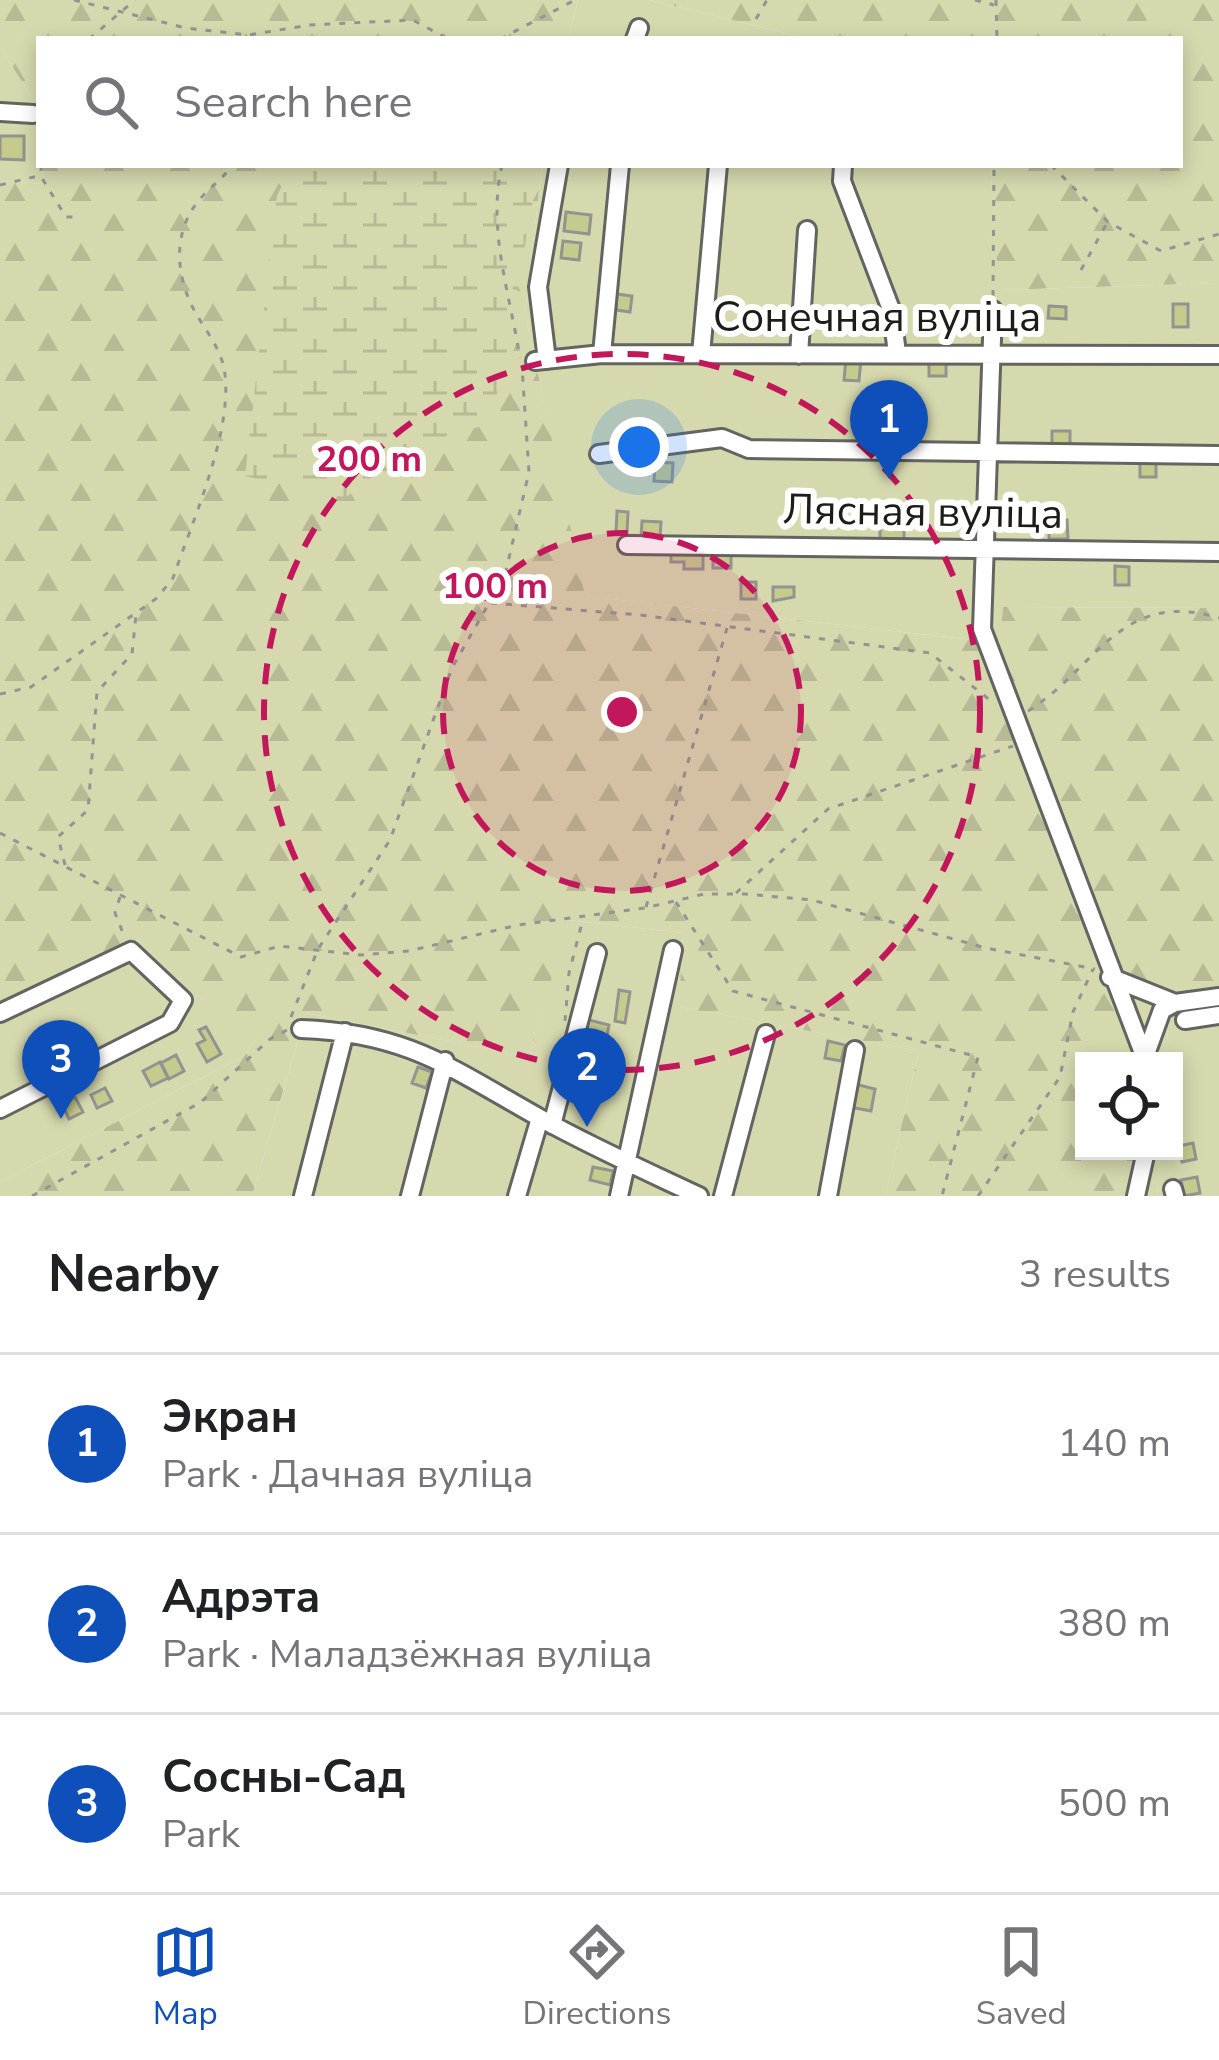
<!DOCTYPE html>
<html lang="en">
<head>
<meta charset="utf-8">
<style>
  body { margin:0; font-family:"Nunito Sans",sans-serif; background:#f2f2f2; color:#202124 }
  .controls { position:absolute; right:36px; bottom:36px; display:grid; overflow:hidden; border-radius:0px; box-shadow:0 6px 18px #0003 }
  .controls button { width:108px; height:108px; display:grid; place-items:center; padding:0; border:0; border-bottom:3px solid #e0e0e0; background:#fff; color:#202124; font:60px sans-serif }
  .you { position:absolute; left:639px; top:447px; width:42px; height:42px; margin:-30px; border:9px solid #fff; border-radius:50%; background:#1a73e8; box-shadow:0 0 0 18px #1a73e833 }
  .badge { display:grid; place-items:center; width:78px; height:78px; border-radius:50%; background:#0f4fba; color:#fff; font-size:39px; font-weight:700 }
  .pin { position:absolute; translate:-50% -99px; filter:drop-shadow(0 3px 6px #0008) }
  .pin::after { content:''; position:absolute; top:63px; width:42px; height:36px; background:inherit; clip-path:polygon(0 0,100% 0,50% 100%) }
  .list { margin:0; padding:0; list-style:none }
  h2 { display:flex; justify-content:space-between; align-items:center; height:156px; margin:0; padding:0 48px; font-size:51px }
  h2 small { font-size:39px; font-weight:400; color:#757577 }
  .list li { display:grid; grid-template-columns:78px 1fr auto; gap:36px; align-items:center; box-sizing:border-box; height:180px; padding:0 48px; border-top:3px solid #e0e0e0 }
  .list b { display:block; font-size:45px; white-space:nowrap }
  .list p { margin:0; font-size:39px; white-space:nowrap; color:#757577 }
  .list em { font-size:39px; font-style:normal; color:#757577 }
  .icon { flex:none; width:66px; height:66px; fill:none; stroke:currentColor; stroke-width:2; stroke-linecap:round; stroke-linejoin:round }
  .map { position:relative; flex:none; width:1219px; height:1196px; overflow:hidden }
  .search { position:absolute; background:#fff; box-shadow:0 6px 18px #0003; left:36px; right:36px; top:36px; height:132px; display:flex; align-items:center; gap:30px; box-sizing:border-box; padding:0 42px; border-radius:0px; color:#757577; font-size:45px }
  .sheet { height:696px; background:#fff }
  nav { display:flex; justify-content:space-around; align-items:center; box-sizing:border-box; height:168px; border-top:3px solid #e0e0e0; background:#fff; font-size:33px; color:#757577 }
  nav a { display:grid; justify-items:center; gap:6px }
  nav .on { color:#0f4fba }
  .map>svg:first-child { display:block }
  .green { fill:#d6d9ae }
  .forest { fill:url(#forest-firs) }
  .wetland { fill:url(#wetland-marsh) }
  .building { fill:#c6ca8d; stroke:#939490; stroke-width:3 }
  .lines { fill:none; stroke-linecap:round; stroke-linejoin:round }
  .minor-casing { stroke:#646461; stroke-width:22 }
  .path { stroke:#949592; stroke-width:3; stroke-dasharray:6 9; stroke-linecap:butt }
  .minor { stroke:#fff; stroke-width:16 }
  .ring { fill:none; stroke:#c2185b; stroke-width:6; stroke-dasharray:21 15 }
  .labels { text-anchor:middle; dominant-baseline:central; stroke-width:12; stroke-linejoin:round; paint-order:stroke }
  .street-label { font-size:42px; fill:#1c1c1a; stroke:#fffffe }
  .centre { fill:#c2185b; stroke:#fffffe; stroke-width:6 }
  .ring-label { font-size:36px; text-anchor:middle; font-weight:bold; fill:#c2185b; stroke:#fffffe; stroke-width:12; stroke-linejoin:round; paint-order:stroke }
</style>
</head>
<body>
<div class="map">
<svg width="1219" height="1196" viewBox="0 0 1219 1196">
  <defs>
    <pattern id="forest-firs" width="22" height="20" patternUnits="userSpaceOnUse" patternTransform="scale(3)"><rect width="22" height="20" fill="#d6d9ae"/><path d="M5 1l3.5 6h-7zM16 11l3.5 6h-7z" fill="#b7ba95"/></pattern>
    <pattern id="wetland-marsh" width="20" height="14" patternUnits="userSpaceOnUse" patternTransform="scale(3)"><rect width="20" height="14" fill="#d6d9ae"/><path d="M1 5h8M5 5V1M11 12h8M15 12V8" fill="none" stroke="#b7ba95"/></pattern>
  </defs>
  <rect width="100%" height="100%" fill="#eeefeb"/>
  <path class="green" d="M 578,0 L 649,0 L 810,39 L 568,39 Z
    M 0,48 L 34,100 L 44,184 L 0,181 Z
    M 542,165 L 990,165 L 1000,290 L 1219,283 L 1219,608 L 1003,607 L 1001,643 L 584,596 L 525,313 Z
    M 567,920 L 683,933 L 680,1007 L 919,1051 L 885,1196 L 252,1196 L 306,1013 L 529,1057 Z
    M 139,940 L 193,995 L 266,1025 L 244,1056 L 0,1182 L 0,1006 Z
    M 1219,1008 L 1219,1196 L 1157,1196 L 1160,1151 L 1174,1151 L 1174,1061 L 1166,1061 L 1169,1013 Z"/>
  <path class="forest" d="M 0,0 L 578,0 L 568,39 L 39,39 L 39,141 L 34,100 L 0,48 Z
    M 649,0 L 1219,0 L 1219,283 L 999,290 L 990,165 L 1180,165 L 1180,39 L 810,39 Z
    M 42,165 L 542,165 L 525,313 L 585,596 L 1000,643 L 1003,607 L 1219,608 L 1219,1007 L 1169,1013 L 1166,1061 L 1084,1061 L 1084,1151 L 1160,1151 L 1157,1196 L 885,1196 L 919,1051 L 679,1007 L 683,933 L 568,920 L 529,1057 L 306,1013 L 252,1196 L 0,1196 L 0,1182 L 244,1056 L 265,1026 L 193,995 L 139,940 L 0,1006 L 0,181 L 44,184 Z"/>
  <path class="wetland" d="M 292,165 L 539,165 L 514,308 L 516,344 L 485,425 L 412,446 L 345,498 L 245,476 L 277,196 Z"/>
  <path class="building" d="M 0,136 L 24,136 L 24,160 L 0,159 Z
    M 566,212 L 591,215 L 589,234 L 564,231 Z
    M 563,241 L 581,243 L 579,260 L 561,258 Z
    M 617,294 L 632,296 L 630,312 L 616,310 Z
    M 1173,304 L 1188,304 L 1188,327 L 1173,327 Z
    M 1049,306 L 1066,307 L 1066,319 L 1048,318 Z
    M 846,358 L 861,359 L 859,381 L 844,380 Z
    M 946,361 L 946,376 L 929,376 L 929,362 Z
    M 1052,431 L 1070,431 L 1070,445 L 1052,445 Z
    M 1140,457 L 1156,457 L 1156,477 L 1140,477 Z
    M 655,462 L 673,463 L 672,482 L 654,481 Z
    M 617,511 L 628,512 L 627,533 L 616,533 Z
    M 1049,520 L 1067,520 L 1068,539 L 1049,539 Z
    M 642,521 L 661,522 L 660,538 L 641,537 Z
    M 880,526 L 904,526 L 904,540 L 880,540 Z
    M 713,553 L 731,553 L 731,568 L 713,568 Z
    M 671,554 L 703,554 L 703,569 L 684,569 L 684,562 L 671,562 Z
    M 1115,566 L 1129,567 L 1129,585 L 1115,585 Z
    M 741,582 L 756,582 L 756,599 L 741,599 Z
    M 773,587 L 794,587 L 794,597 L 773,601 Z
    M 619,990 L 630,992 L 625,1023 L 615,1021 Z
    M 589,1020 L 609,1025 L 606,1040 L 585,1035 Z
    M 206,1027 L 221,1054 L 207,1062 L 197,1044 L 205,1040 L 199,1030 Z
    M 828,1041 L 845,1045 L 841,1061 L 825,1058 Z
    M 60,1045 L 67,1059 L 50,1068 L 43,1054 Z
    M 176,1055 L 184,1071 L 169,1079 L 161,1063 Z
    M 160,1062 L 168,1078 L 151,1086 L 143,1071 Z
    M 418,1067 L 432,1072 L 426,1088 L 412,1083 Z
    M 855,1084 L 875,1089 L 871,1111 L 850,1107 Z
    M 105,1088 L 112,1101 L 97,1108 L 91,1095 Z
    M 75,1097 L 83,1112 L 69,1119 L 62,1104 Z
    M 1193,1143 L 1196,1159 L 1182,1162 L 1179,1146 Z
    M 593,1167 L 613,1171 L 610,1185 L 590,1180 Z
    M 1197,1177 L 1200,1193 L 1184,1196 L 1181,1180 Z"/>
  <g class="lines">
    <g class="minor-casing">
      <path id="minor" d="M 635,39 L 639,28
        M 0,112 L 33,114
        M 843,165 L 842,181 L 892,312 L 897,354
        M 993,310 L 982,629 L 1146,1061
        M 602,354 L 620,165
        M 701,354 L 718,165
        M 799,355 L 807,230
        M 547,360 L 538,287 L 559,165
        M 535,361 L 602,354 L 1219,355
        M 599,454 L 722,438 L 749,449 L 1219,455
        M 627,545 L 1219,552
        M 1110,977 L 1175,1003
        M 0,1013 L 131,951 L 183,1000 L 170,1023 L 0,1109
        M 1185,1020 L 1219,1015
        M 301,1029 C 408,1033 452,1069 540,1118 C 592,1147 646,1171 699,1196
        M 1145,1057 L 1162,1010 L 1175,1003 L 1219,997
        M 552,1125 L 597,953
        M 1173,1189 L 1175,1196
        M 303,1196 L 345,1032
        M 410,1196 L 445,1061
        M 517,1196 L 540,1118
        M 619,1196 L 673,950
        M 723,1196 L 766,1034
        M 828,1196 L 855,1050
        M 1136,1196 L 1146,1151"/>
    </g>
    <path class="path" d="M 74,0 L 186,28 L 249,35 L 309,25 L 413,20 L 448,39
      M 975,0 L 994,5
      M 996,0 L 997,39
      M 756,19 L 767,0
      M 89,39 L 135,0
      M 500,39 L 575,0
      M 42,165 L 40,175 L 66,217 L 81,217
      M 502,165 C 487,230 510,294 520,358
      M 1051,165 L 1108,222 L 1161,251 L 1219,234
      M 0,185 L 38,176
      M 1081,270 L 1107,223
      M 993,296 L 994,165
      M 491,603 L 640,615 L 930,653 L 995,704
      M 0,694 L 31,687 L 157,598 L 173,578 C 192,522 232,433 225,375 C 223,353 209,335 198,317 C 176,281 170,232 201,198 C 211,186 223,179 232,165
      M 1028,711 C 1096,669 1120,588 1219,618
      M 0,833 L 241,957 L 280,946 L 360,955 L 409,951 L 518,925 L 645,908 L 704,894 L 745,894 L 812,900 L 986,948 L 1095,969
      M 65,865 L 58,837 L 88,810 L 97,692 L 132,654 L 136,615
      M 736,893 L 828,809 L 1013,746
      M 120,897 L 115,913 L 125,938
      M 676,902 L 733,991 L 978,1057 L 942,1196
      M 646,907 L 727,628
      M 291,1017 L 318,949 L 390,840 L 452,668 L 505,575 L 529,472 L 522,367
      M 565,1021 L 569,973 L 583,919
      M 32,1196 L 201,1102 L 270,1039 L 287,1030
      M 978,1196 L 1060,1077 L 1073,1012 L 1093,969"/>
    <use href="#minor" class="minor"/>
  </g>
  <circle cx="622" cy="712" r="179" fill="#c2185b" fill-opacity=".12"/>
  <g class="ring">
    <circle cx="622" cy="712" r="179"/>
    <circle cx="622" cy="712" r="358"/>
  </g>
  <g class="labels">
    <g class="street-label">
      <text x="877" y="317">Сонечная вуліца</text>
      <text transform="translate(923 512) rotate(1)">Лясная вуліца</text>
    </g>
  </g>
  <circle cx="622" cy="712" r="18" class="centre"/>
  <g class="ring-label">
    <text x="369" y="471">200 m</text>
    <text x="495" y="598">100 m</text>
  </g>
</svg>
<div class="controls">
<button><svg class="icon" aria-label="locate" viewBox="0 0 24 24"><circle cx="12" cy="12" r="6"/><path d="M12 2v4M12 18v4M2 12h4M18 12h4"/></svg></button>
</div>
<div class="you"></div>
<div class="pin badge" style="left:889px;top:479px">1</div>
<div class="pin badge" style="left:587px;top:1127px">2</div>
<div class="pin badge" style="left:61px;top:1119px">3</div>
<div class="search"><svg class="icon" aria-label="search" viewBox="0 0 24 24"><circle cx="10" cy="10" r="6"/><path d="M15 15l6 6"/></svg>Search here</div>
</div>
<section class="sheet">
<h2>Nearby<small>3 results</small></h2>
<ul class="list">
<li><span class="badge">1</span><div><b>Экран</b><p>Park · Дачная вуліца</p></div><em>140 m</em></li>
<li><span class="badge">2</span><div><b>Адрэта</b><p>Park · Маладзёжная вуліца</p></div><em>380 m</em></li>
<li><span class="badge">3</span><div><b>Сосны-Сад</b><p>Park</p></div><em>500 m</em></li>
</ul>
</section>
<nav>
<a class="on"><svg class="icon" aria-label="map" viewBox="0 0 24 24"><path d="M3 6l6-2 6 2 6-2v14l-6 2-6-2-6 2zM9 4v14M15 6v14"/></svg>Map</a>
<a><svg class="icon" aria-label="directions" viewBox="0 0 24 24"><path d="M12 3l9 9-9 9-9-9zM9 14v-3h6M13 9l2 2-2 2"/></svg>Directions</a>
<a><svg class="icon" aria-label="saved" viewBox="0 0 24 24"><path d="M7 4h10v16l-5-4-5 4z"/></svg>Saved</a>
</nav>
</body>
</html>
